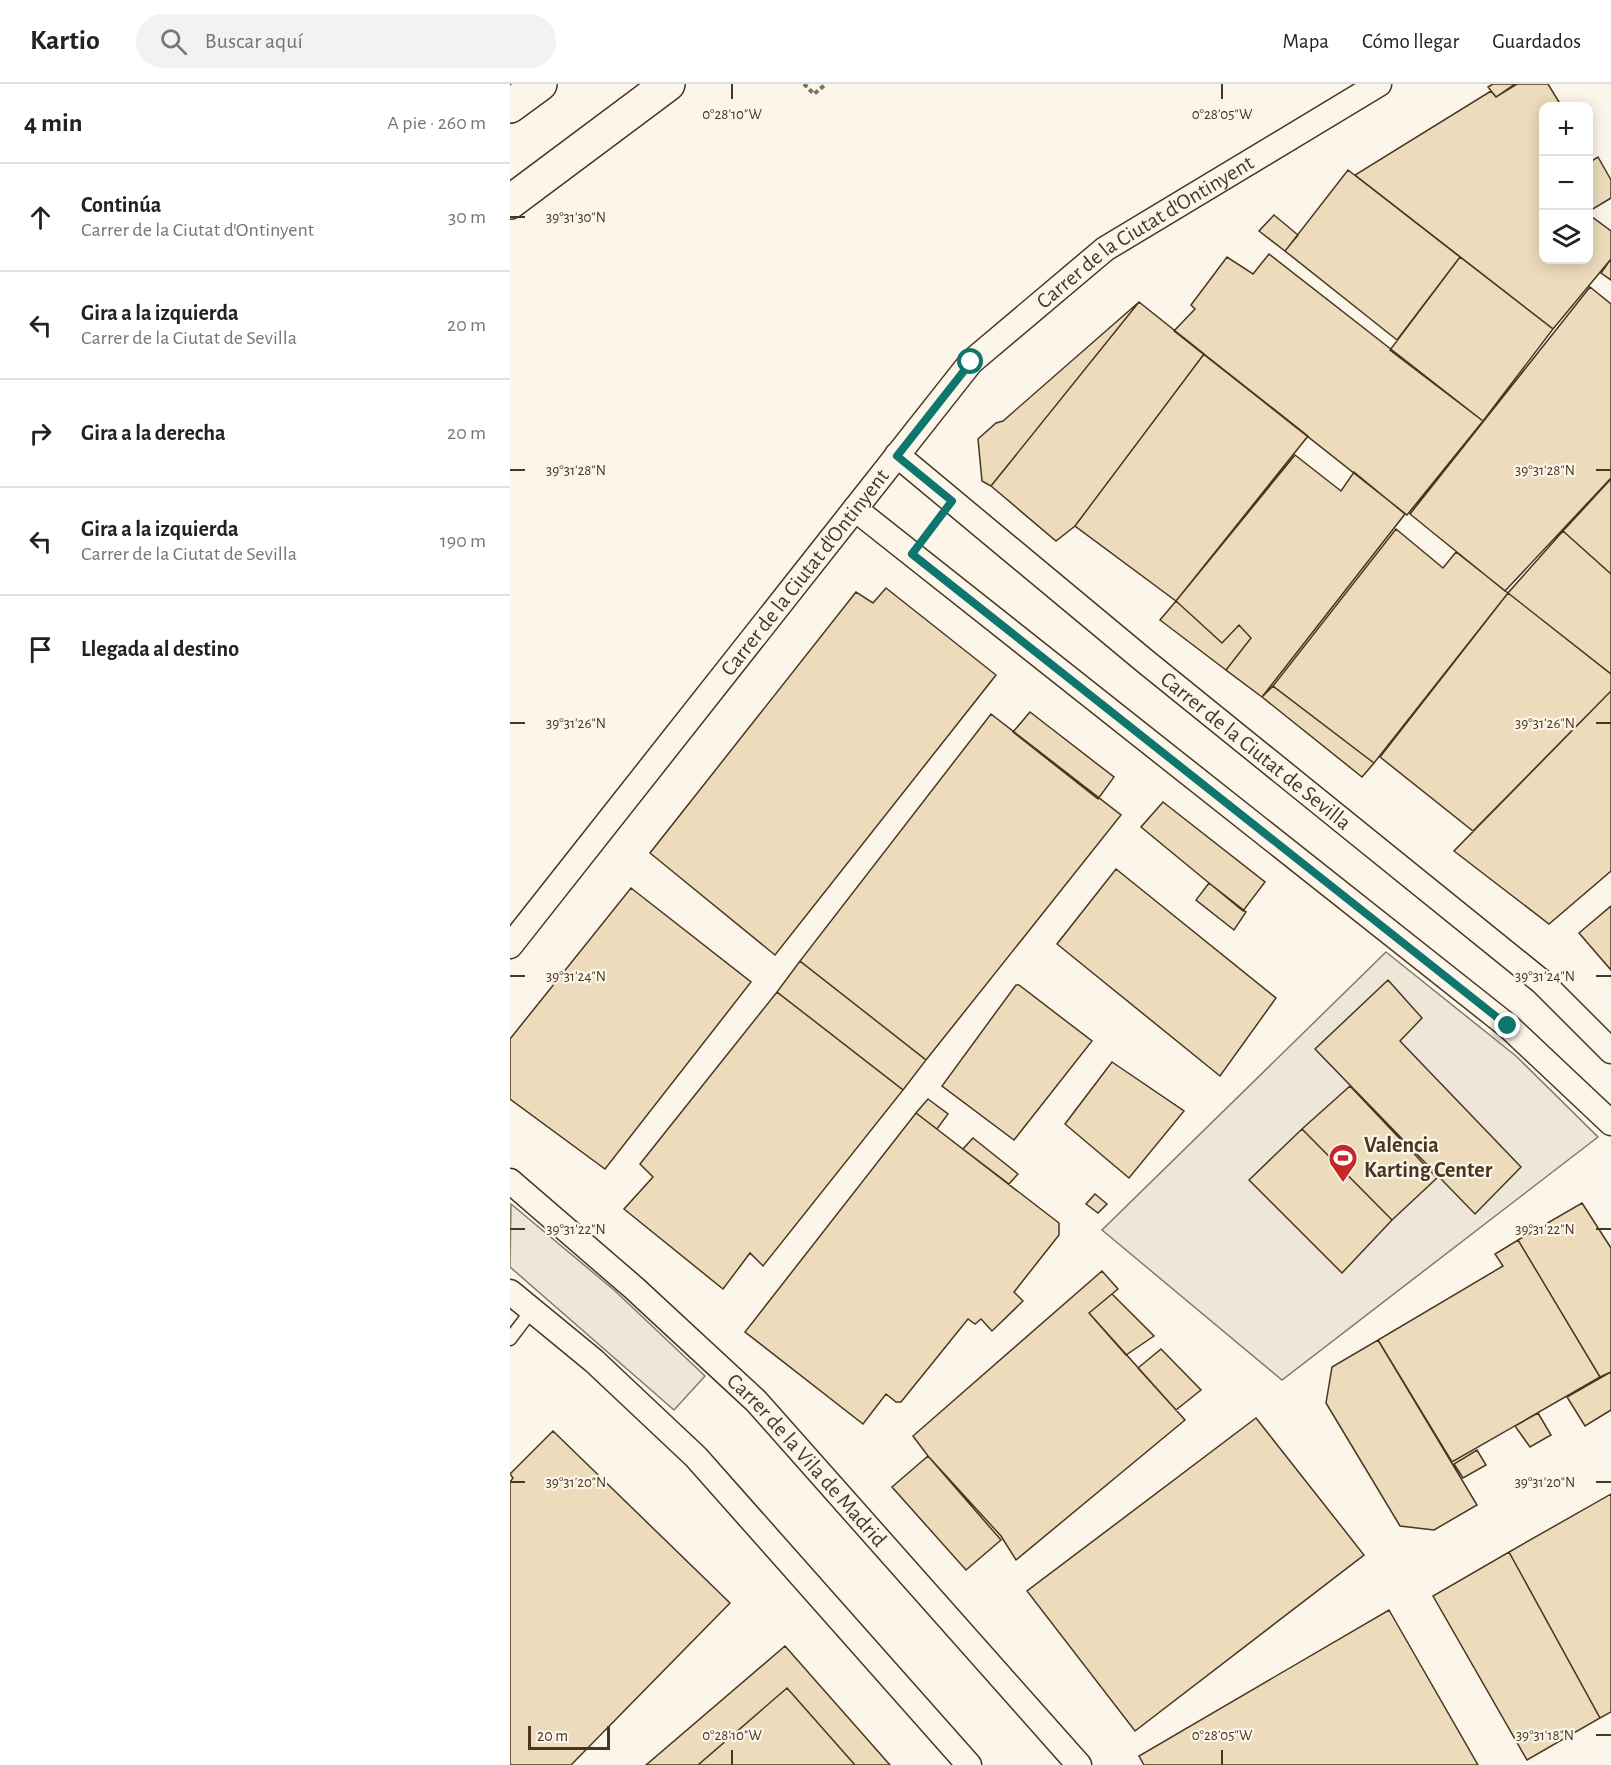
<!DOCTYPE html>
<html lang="es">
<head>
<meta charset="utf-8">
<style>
  body { margin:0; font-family:"Alegreya Sans",sans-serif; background:#f2f2f2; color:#222 }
  .controls { position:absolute; right:18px; top:18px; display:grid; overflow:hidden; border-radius:12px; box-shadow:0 3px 15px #0003 }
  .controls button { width:54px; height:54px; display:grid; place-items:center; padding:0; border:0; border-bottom:2px solid #e0e0e0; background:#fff; color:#222; font:30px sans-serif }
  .scale { position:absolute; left:18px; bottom:15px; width:82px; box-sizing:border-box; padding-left:6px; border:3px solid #4a3520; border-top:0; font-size:16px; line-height:21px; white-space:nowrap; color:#4a3520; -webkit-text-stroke:4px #fbf6e9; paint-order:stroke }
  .stop { position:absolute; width:18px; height:18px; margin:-14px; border:4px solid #0f766e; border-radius:50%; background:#fff }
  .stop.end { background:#0f766e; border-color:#fff; box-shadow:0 2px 6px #0008 }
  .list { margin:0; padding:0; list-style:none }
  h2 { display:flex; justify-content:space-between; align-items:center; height:78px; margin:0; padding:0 24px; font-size:26px }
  h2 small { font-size:20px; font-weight:400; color:#767676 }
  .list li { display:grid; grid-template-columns:39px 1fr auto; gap:18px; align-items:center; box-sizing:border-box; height:108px; padding:0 24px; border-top:2px solid #e0e0e0 }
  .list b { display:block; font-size:22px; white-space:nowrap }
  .list p { margin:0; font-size:20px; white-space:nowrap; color:#767676 }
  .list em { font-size:20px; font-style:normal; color:#767676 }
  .icon { flex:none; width:33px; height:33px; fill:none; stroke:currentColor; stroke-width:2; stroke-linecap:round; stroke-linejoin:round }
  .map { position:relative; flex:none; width:1101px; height:1681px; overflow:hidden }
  header { display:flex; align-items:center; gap:36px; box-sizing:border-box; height:84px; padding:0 30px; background:#fff; border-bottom:2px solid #e0e0e0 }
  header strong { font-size:28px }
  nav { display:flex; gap:33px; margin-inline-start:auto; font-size:21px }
  .search { width:420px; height:54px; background:#f2f2f2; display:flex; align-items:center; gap:15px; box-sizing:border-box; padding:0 21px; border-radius:33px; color:#767676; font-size:22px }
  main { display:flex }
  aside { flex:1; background:#fff }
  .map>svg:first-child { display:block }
  .green { fill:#ede6d9; stroke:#887966; stroke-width:1.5 }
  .building { fill:#ecdcbc; stroke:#4a3520; stroke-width:1.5 }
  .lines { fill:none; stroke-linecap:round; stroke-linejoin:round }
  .lane-casing { stroke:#4a3520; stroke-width:15 }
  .street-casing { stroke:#4a3520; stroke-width:27 }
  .highway-casing { stroke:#4a3520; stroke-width:36 }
  .path { stroke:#7f6f5c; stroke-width:4; stroke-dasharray:4.5 3; stroke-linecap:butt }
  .lane { stroke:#fbf6e9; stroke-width:12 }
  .street { stroke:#fbf6e9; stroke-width:24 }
  .highway { stroke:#fbf6e9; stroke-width:33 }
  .route { stroke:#0f766e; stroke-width:8 }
  .ticks { fill:none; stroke:#4a3520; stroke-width:2 }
  .labels { text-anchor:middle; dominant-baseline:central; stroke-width:4.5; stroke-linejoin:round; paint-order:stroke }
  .street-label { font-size:22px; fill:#4a3520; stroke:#fbf6e9 }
  .poi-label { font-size:22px; font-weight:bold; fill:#4a3520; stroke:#fbf6e9; text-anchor:start }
  .ticks-label { font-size:15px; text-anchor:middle; fill:#4a3520; stroke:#fbf6e9; stroke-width:4.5; stroke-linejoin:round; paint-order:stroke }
</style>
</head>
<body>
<header>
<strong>Kartio</strong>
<div class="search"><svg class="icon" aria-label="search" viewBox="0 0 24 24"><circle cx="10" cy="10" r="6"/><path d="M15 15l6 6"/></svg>Buscar aquí</div>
<nav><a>Mapa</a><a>Cómo llegar</a><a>Guardados</a></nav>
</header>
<main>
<aside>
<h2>4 min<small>A pie · 260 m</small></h2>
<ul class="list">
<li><svg class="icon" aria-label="ahead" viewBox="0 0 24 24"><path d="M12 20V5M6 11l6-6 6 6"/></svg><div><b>Continúa</b><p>Carrer de la Ciutat d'Ontinyent</p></div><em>30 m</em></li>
<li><svg class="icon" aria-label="left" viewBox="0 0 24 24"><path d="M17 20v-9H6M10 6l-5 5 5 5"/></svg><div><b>Gira a la izquierda</b><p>Carrer de la Ciutat de Sevilla</p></div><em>20 m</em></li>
<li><svg class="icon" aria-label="right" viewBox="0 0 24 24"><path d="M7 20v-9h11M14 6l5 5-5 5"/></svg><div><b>Gira a la derecha</b></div><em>20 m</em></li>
<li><svg class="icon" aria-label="left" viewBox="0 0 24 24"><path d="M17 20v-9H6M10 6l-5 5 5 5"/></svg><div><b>Gira a la izquierda</b><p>Carrer de la Ciutat de Sevilla</p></div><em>190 m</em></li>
<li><svg class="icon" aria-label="arrive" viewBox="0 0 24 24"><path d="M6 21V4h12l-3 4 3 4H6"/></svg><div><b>Llegada al destino</b></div></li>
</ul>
</aside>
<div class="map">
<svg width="1101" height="1681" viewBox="0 0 1101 1681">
  <rect width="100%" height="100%" fill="#fbf6e9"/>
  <path class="green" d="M 876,868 L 1006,972 L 1088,1053 L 772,1296 L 592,1146 Z
    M 1,1120 L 104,1206 L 195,1292 L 164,1326 L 0,1183 Z"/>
  <path class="building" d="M 983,0 L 1005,0 L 986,13 L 978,3 Z
    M 1007,0 L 1038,0 L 1049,18 L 1046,22 L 1034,22 L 1034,176 L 1078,176 L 1078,130 L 1101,147 L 1101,175 L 1043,245 L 845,91 L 981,7 L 986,13 Z
    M 1088,73 L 1101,96 L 1101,114 L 1078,128 L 1078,76 L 1080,78 Z
    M 838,86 L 950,173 L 887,256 L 775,167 Z
    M 764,131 L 788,151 L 775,167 L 749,147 Z
    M 759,170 L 973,337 L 897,431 L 664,247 L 685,225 L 681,221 L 717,173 L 743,190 Z
    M 950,173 L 1043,245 L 973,337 L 880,266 Z
    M 1101,175 L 1101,196 L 1091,189 Z
    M 1080,203 L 1101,220 L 1101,394 L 995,507 L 900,430 Z
    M 629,218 L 694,270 L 565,442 L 546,457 L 481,402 Z
    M 629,218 L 481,402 L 472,397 L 468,355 L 486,339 L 493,337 Z
    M 694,270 L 798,352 L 666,517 L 565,442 Z
    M 785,371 L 831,407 L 844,388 L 895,430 L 752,613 L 716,586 L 741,554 L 729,541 L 712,559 L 666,517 Z
    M 1101,395 L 1101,490 L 1053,447 Z
    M 886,445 L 933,484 L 946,468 L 998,509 L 864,679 L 763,602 Z
    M 1053,447 L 1101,490 L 1101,590 L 998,509 Z
    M 376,504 L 486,591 L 265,871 L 140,769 L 346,508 L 363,519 Z
    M 998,509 L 1101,590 L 1101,607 L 963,747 L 870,673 Z
    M 666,517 L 712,559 L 729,541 L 741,554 L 716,586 L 650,536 Z
    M 763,602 L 864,679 L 852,693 L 752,613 Z
    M 1101,607 L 1101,787 L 1039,840 L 944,767 Z
    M 520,628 L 604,693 L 588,715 L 503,648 Z
    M 481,630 L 611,731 L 416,976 L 290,877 Z
    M 653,718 L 755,798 L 733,827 L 631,743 Z
    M 606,785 L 766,914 L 710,992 L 547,860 Z
    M 699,799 L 736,828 L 724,846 L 686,816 Z
    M 121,804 L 241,898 L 95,1085 L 0,1015 L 0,955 Z
    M 1101,822 L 1101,886 L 1069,849 Z
    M 290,877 L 416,976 L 393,1006 L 267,908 Z
    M 878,896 L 912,934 L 890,957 L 1011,1083 L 965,1130 L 805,965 Z
    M 506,901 L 509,901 L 582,957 L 504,1056 L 432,1002 Z
    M 267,908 L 393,1006 L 253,1182 L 240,1169 L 213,1205 L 114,1125 L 143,1093 L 130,1080 Z
    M 602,978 L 674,1027 L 619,1094 L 555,1040 Z
    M 840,1002 L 927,1094 L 882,1136 L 792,1045 Z
    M 418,1015 L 438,1030 L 427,1045 L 406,1029 Z
    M 406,1029 L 549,1139 L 549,1151 L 504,1208 L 513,1217 L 482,1247 L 471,1235 L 465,1240 L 458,1235 L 391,1318 L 386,1318 L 376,1310 L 353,1340 L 235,1248 Z
    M 792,1045 L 882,1136 L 832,1189 L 739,1096 Z
    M 463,1054 L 508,1090 L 499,1100 L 453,1065 Z
    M 585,1110 L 597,1120 L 588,1129 L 576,1120 Z
    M 1072,1119 L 1101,1164 L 1101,1288 L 1090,1293 L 1008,1156 Z
    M 1008,1156 L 1090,1293 L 942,1378 L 868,1256 L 993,1182 L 985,1170 Z
    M 592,1187 L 608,1205 L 579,1229 L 675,1336 L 506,1476 L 491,1452 L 418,1372 L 403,1352 Z
    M 602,1210 L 644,1252 L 616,1271 L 579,1229 Z
    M 868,1256 L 967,1421 L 924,1446 L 890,1442 L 816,1319 L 822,1283 Z
    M 651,1265 L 691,1306 L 666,1326 L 628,1284 Z
    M 1101,1288 L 1101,1326 L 1075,1342 L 1057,1313 Z
    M 1028,1329 L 1041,1351 L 1020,1363 L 1005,1342 Z
    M 746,1334 L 854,1471 L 625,1647 L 517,1507 Z
    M 43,1347 L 220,1519 L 61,1681 L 0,1681 L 0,1398 L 3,1394 L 0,1390 Z
    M 967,1366 L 976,1381 L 953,1394 L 944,1380 Z
    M 418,1372 L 491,1456 L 456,1486 L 382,1403 Z
    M 1101,1410 L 1101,1628 L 1090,1634 L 999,1468 Z
    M 999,1468 L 1090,1634 L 1017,1676 L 923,1512 Z
    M 879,1526 L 968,1681 L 634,1681 L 629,1672 Z
    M 275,1562 L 380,1681 L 345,1681 L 277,1604 L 188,1681 L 136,1681 Z
    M 277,1604 L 345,1681 L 188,1681 Z"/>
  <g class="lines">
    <g class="lane-casing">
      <path id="lane" d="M 0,1255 L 22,1226"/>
    </g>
    <g class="street-casing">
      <g id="street">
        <path id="s1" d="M 387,371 L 636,578 L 1032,898 L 1101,967"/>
        <path d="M 345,425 L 998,942 L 1101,1039"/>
        <path id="s2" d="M 0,862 L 461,278 L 595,165 L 869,0"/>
        <path id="s3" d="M 0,1097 L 124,1204 L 246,1317 L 569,1681"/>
        <path d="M 0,1208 L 84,1277 L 186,1373 L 459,1681"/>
      </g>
    </g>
    <g class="highway-casing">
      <path id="highway" d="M 0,22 L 30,0
        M 0,118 L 158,0"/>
    </g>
    <path class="path" d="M 294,0 L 304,10 L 316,0
      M 417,450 L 427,437"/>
    <use href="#lane" class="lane"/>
    <use href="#street" class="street"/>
    <use href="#highway" class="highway"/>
  </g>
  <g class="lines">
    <path class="route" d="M 461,278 L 387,372 L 442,417 L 402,470 L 998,942"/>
  </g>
  <path class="ticks" d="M 222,0 L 222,15M 712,0 L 712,15M 0,133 L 15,133M 0,386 L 15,386M 1086,386 L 1101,386M 0,639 L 15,639M 1086,639 L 1101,639M 0,892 L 15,892M 1086,892 L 1101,892M 0,1145 L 15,1145M 1086,1145 L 1101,1145M 0,1398 L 15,1398M 1086,1398 L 1101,1398M 1086,1651 L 1101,1651M 222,1666 L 222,1681M 712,1666 L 712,1681"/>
  <defs>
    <g id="stadium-pin" transform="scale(1.5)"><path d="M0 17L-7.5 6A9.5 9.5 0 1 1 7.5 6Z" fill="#c62828" stroke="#fbf6e9"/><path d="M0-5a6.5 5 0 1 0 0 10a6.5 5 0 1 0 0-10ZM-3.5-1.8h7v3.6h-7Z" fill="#fff"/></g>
  </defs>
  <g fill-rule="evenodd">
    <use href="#stadium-pin" x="833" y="1074"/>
  </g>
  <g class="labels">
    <g class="street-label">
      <text stroke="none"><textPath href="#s2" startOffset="962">Carrer de la Ciutat d'Ontinyent</textPath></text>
      <text stroke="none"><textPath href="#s2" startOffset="476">Carrer de la Ciutat d'Ontinyent</textPath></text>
      <text stroke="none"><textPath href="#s1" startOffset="465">Carrer de la Ciutat de Sevilla</textPath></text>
      <text stroke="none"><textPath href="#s3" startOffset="408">Carrer de la Vila de Madrid</textPath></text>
    </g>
    <g class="poi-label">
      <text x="854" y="1061">Valencia<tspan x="854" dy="25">Karting Center</tspan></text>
    </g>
  </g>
  <g class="ticks-label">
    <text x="222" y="35">0°28'10"W</text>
    <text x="712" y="35">0°28'05"W</text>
    <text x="66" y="138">39°31'30"N</text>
    <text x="66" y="391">39°31'28"N</text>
    <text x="1035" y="391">39°31'28"N</text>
    <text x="66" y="644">39°31'26"N</text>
    <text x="1035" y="644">39°31'26"N</text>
    <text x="66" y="897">39°31'24"N</text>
    <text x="1035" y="897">39°31'24"N</text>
    <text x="66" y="1150">39°31'22"N</text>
    <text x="1035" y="1150">39°31'22"N</text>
    <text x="66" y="1403">39°31'20"N</text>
    <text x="1035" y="1403">39°31'20"N</text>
    <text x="1035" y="1656">39°31'18"N</text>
    <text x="222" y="1656">0°28'10"W</text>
    <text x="712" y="1656">0°28'05"W</text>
  </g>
</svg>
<div class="controls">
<button>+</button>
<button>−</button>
<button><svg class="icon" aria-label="layers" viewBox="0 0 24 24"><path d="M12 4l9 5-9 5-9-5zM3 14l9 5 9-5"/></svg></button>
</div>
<div class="scale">20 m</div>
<div class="stop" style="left:461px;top:278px"></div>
<div class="stop end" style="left:998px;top:942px"></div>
</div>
</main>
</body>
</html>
